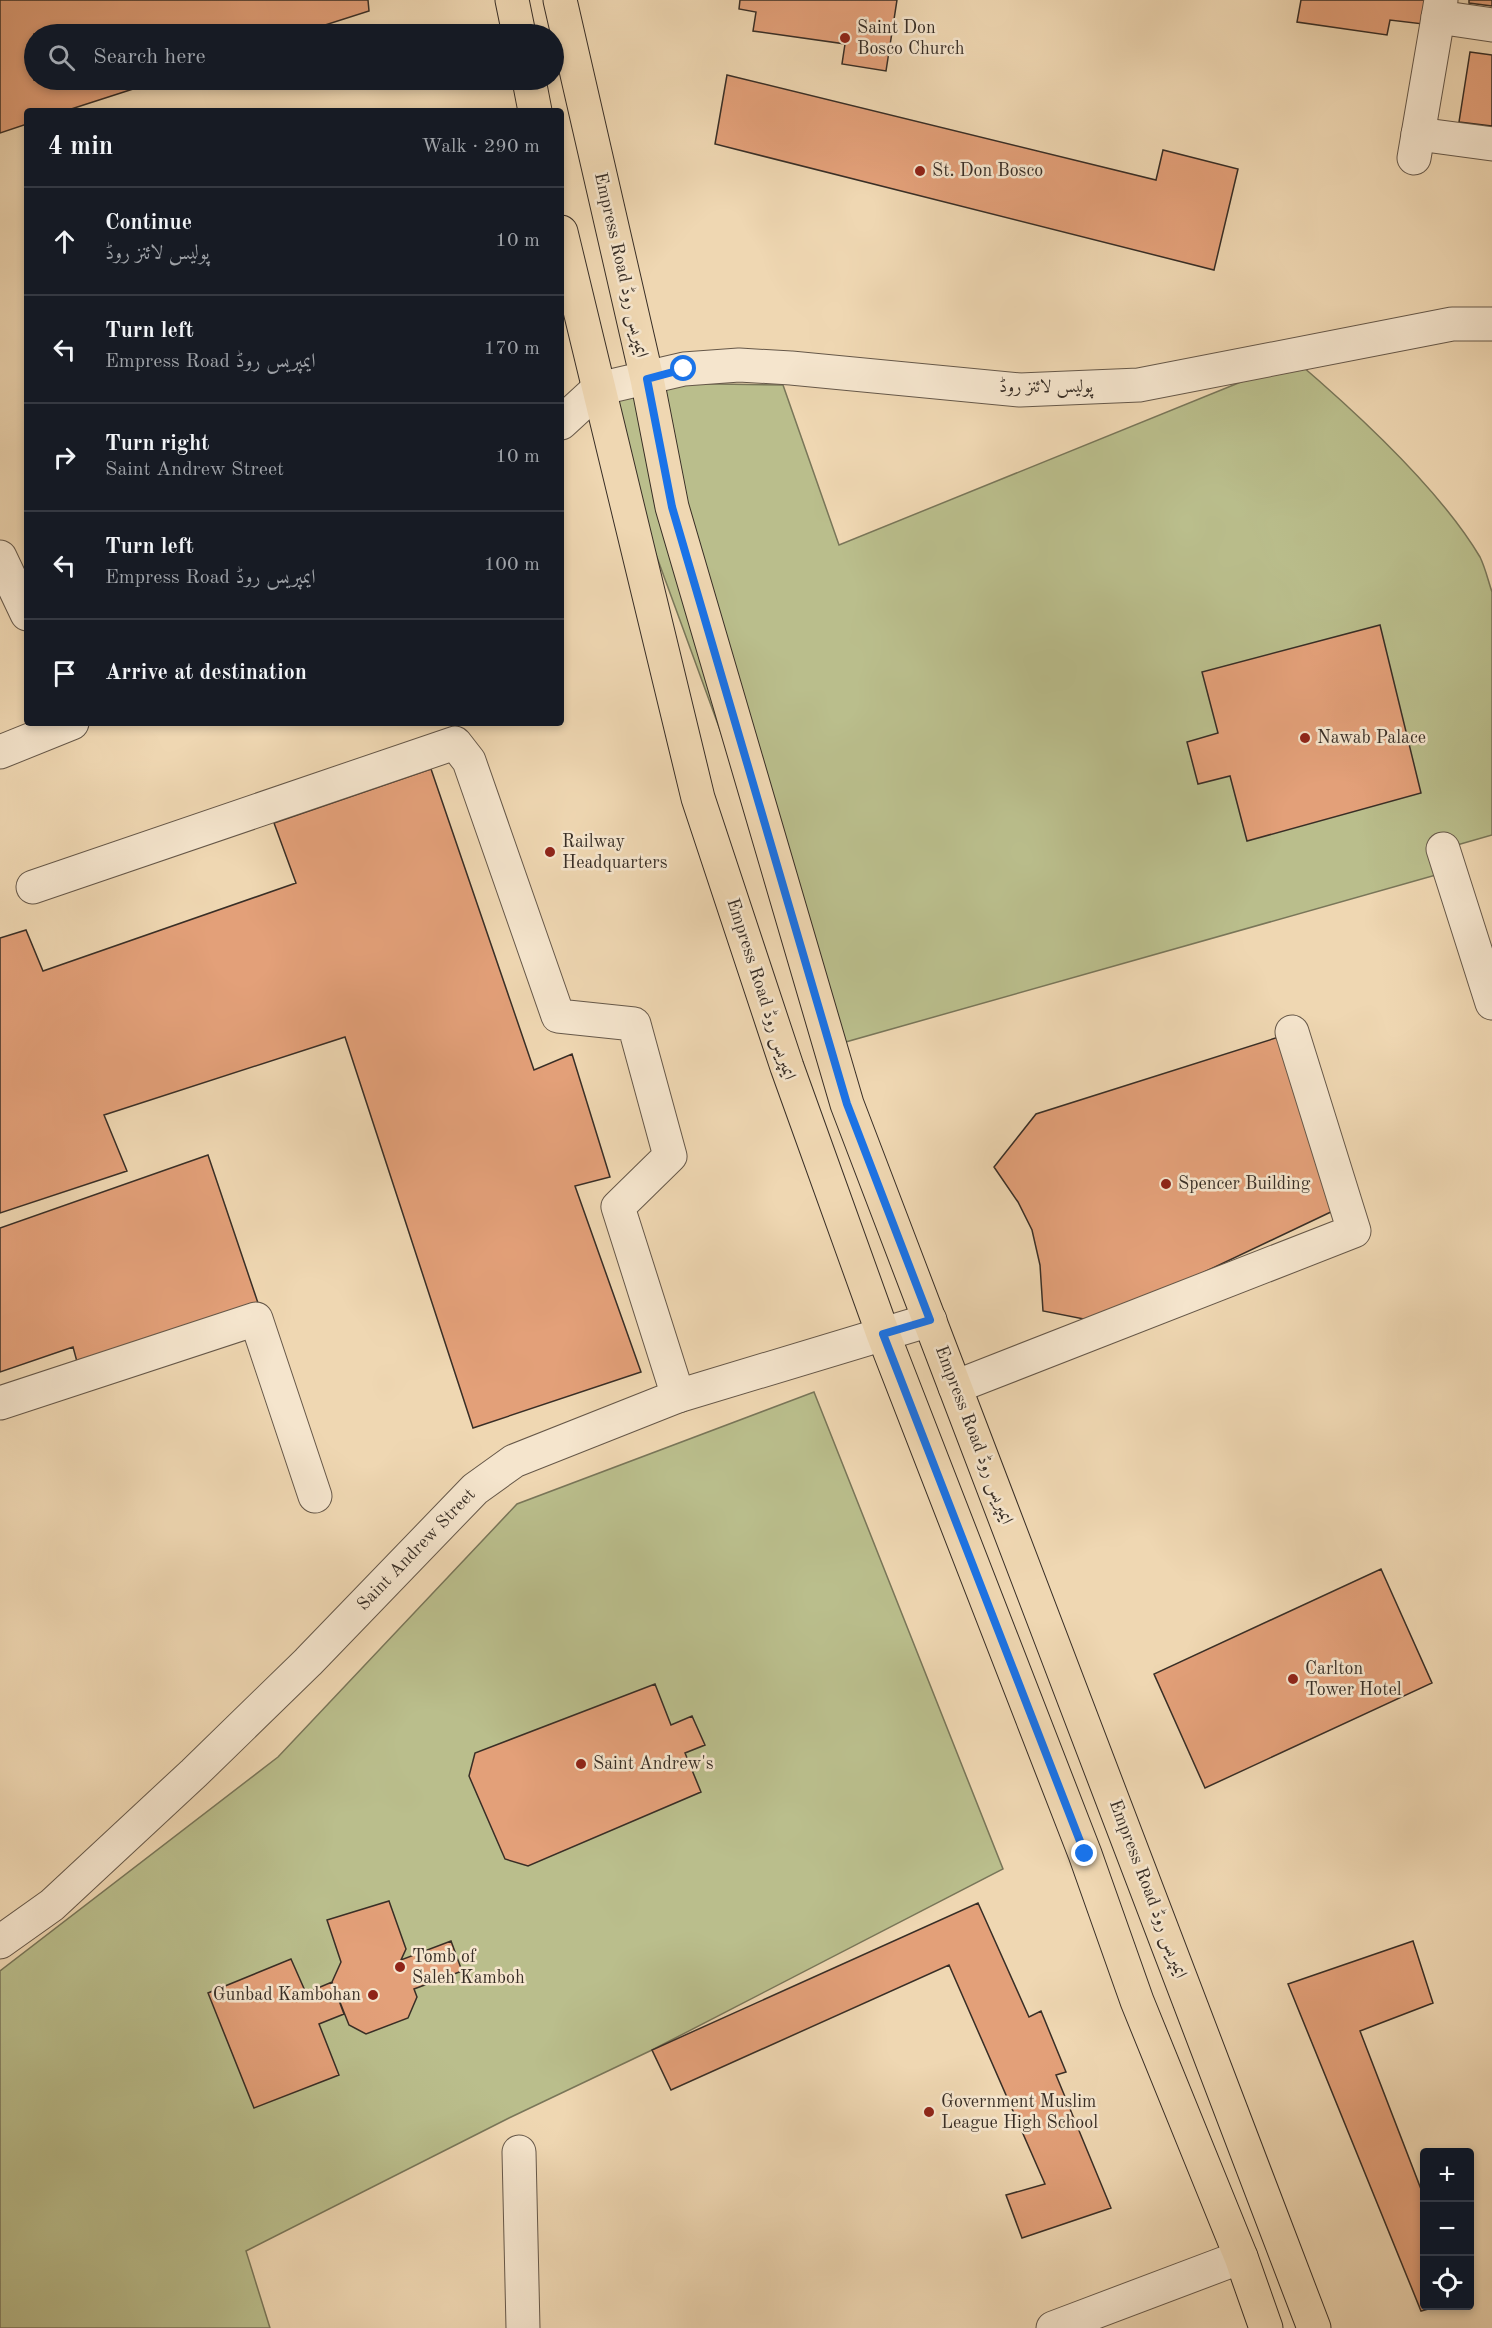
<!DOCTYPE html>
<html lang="en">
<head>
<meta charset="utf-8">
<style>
  body { margin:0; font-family:"Old Standard TT",Amiri,serif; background:#242831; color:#f1f3f6 }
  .controls { position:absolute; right:18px; bottom:18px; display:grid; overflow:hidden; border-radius:6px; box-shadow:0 3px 9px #0003 }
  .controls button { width:54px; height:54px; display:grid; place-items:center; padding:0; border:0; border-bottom:2px solid #363941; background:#171b24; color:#f1f3f6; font:30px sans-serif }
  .stop { position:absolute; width:18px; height:18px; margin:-14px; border:4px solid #1a73e8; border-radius:50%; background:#fff }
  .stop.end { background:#1a73e8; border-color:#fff; box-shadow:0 2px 6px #0008 }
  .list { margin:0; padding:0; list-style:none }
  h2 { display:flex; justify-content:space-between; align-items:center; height:78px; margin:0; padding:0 24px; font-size:26px }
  h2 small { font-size:20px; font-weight:400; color:#9ea1a6 }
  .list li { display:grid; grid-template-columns:39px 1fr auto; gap:18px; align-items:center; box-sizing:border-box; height:108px; padding:0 24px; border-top:2px solid #363941 }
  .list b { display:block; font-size:22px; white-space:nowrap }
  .list p { margin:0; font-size:20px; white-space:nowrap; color:#9ea1a6 }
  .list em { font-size:20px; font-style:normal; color:#9ea1a6 }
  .icon { flex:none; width:33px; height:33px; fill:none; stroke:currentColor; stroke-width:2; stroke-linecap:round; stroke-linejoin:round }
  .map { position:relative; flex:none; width:1492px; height:2328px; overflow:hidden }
  .search { position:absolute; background:#171b24; box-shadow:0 3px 9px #0003; left:24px; top:24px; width:540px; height:66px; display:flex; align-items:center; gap:15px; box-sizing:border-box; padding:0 21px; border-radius:33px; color:#9ea1a6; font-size:22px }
  .panel { position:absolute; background:#171b24; box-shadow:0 3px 9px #0003; left:24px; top:108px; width:540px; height:618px; border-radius:6px }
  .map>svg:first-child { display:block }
  .green { fill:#babe8c; stroke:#797659; stroke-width:1.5 }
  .building { fill:#e3a079; stroke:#382e26; stroke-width:1.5 }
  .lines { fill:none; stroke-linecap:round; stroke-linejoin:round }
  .minor-casing { stroke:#665849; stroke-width:35 }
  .major-casing { stroke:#382e26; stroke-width:35 }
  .minor { stroke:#f5e5cd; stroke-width:33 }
  .major { stroke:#efd7b2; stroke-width:33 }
  .route { stroke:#1a73e8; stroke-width:8 }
  .poi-dot { fill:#8f2418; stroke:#f5e5cd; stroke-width:2 }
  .labels { text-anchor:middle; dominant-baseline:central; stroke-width:5; stroke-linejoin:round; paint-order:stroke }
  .poi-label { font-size:18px; fill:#382e26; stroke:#f5e5cd; text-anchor:start }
  .street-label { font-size:18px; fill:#382e26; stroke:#f5e5cd }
</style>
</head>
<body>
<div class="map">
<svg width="1492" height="2328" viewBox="0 0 1492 2328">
  <rect width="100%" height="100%" fill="#efd7b2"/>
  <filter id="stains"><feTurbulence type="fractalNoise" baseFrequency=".00333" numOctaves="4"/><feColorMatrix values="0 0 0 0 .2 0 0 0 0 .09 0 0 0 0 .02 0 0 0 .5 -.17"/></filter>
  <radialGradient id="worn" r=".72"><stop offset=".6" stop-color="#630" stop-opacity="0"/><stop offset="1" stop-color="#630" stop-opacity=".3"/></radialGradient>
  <path class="green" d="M 1295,360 C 1357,413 1439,488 1480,557 C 1485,567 1488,580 1492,592 L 1492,835 L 1443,849 L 1450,871 L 835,1045 L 593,382 L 783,385 L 839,545 Z
    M 814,1392 L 1003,1869 L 652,2050 L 509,2118 L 246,2251 L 270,2328 L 0,2328 L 0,1971 L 278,1757 L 517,1504 Z"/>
  <path class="building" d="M 0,0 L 368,0 L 369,11 L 297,34 L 34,34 L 34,80 L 161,80 L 65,111 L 27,111 L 27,124 L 0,133 Z
    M 740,0 L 897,0 L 886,71 L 842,64 L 845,44 L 753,31 L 756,12 L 739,9 Z
    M 1301,0 L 1427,0 L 1423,24 L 1390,20 L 1387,35 L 1297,22 Z
    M 1469,0 L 1492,0 L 1492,6 L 1469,3 Z
    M 1470,52 L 1492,55 L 1492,126 L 1459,122 Z
    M 727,75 L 1156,180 L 1163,150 L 1238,169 L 1214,270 L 715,144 Z
    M 1380,625 L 1421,793 L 1247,841 L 1230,776 L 1198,784 L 1187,742 L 1218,733 L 1202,672 Z
    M 431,769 L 534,1070 L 572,1054 L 610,1177 L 575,1186 L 641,1372 L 473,1428 L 345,1037 L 104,1115 L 127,1171 L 0,1213 L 0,938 L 26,930 L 43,971 L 296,883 L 274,823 Z
    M 1282,1036 L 1335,1210 L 1099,1322 L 1043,1311 L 1040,1265 L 1032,1230 L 1018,1202 L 994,1167 L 1036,1114 Z
    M 208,1155 L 259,1306 L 79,1369 L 73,1347 L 0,1372 L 0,1228 Z
    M 1381,1569 L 1432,1683 L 1205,1788 L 1154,1674 Z
    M 655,1684 L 671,1725 L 692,1716 L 705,1745 L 685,1753 L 701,1792 L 528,1866 L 505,1859 L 469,1776 L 475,1753 Z
    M 389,1901 L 406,1949 L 401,1960 L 451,1941 L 462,1971 L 414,1989 L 417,1997 L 408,2018 L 366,2034 L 349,2025 L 332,1982 L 341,1962 L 327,1920 Z
    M 978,1903 L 1029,2017 L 1041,2011 L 1066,2072 L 1056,2075 L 1111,2208 L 1022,2238 L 1006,2195 L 1045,2184 L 949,1965 L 671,2090 L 652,2050 Z
    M 1413,1941 L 1433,2003 L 1360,2031 L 1424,2197 L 1424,2306 L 1439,2306 L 1421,2311 L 1288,1984 Z
    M 291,1959 L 306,1993 L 332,1982 L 344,2014 L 319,2024 L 339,2075 L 254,2108 L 208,1993 Z"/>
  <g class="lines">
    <g class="minor-casing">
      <g id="minor">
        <path d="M 1438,17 L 1492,25"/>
        <path d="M 1418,134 L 1492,144"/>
        <path d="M 1414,158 L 1441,0"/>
        <path d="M 561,423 L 598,389 L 684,369 L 739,365 L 791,368 L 1020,390 L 1139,385 L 1452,324 L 1492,324"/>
        <path d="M 0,557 L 27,614"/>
        <path d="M 0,752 L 72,723"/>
        <path d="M 1443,849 L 1492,1003"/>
        <path d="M 33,887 L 455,743 L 469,761 L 558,1016 L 634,1024 L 670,1156 L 618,1207 L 678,1396"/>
        <path d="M 955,1387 L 1354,1231 L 1292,1032"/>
        <path d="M 0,1403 L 256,1319 L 315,1496"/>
        <path id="s1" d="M 0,1942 L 52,1905 L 194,1773 L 308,1662 L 475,1489 L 514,1461 L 678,1396 L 930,1320"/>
        <path d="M 519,2152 L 523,2328"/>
        <path d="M 1053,2328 L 1241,2257"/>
      </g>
    </g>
    <g class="major-casing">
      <path id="major" d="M 512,0 L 519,34
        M 560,0 L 647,379 L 672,507 L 847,1104 L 1314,2328
        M 529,80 L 535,111
        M 561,232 L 698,798 L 787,1067 L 883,1334 L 1085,1854 L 1137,2001 L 1241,2257 L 1266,2328"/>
    </g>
    <use href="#minor" class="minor"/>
    <use href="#major" class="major"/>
  </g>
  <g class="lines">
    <path class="route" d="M 684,369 L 647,379 L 672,507 L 847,1104 L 930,1320 L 883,1334 L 1085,1854"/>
  </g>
  <g class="poi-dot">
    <circle cx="845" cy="38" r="6"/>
    <circle cx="920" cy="171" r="6"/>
    <circle cx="1305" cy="738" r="6"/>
    <circle cx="550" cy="852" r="6"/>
    <circle cx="1166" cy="1184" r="6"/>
    <circle cx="1293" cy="1679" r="6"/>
    <circle cx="581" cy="1764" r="6"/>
    <circle cx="400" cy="1967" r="6"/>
    <circle cx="373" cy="1995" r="6"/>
    <circle cx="929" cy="2112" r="6"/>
  </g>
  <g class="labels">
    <g class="poi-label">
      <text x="857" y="28">Saint Don<tspan x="857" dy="21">Bosco Church</tspan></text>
      <text x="932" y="171">St. Don Bosco</text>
      <text x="1317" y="738">Nawab Palace</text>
      <text x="562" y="842">Railway<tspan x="562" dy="21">Headquarters</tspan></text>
      <text x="1178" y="1184">Spencer Building</text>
      <text x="1305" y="1669">Carlton<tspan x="1305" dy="21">Tower Hotel</tspan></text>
      <text x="593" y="1764">Saint Andrew's</text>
      <text x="412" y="1957">Tomb of<tspan x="412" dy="21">Saleh Kamboh</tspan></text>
      <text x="361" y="1995" text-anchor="end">Gunbad Kambohan</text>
      <text x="941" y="2102">Government Muslim<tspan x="941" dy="21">League High School</tspan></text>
    </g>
    <g class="street-label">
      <text transform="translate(621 265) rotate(77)">Empress Road ایمپریس روڈ</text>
      <text x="1046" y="387">پولیس لائنز روڈ</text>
      <text transform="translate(761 989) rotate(72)">Empress Road ایمپریس روڈ</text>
      <text transform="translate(974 1435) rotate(69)">Empress Road ایمپریس روڈ</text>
      <text stroke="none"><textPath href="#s1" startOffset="573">Saint Andrew Street</textPath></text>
      <text transform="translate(1148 1889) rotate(69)">Empress Road ایمپریس روڈ</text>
    </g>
  </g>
  <rect width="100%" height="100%" filter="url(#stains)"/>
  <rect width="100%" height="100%" fill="url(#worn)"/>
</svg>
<div class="controls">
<button>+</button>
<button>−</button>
<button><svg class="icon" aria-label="locate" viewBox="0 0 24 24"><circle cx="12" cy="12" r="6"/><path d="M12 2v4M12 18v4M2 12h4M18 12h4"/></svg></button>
</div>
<div class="stop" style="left:684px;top:369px"></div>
<div class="stop end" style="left:1085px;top:1854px"></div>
<div class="search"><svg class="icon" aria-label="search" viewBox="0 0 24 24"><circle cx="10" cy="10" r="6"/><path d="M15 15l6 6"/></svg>Search here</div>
<section class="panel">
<h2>4 min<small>Walk · 290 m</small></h2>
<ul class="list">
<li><svg class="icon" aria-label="ahead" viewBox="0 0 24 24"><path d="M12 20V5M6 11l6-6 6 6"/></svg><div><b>Continue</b><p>پولیس لائنز روڈ</p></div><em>10 m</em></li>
<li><svg class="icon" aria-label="left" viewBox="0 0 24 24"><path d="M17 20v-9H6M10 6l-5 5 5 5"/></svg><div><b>Turn left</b><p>Empress Road ایمپریس روڈ</p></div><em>170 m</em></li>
<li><svg class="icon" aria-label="right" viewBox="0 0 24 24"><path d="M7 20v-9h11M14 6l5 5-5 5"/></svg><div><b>Turn right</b><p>Saint Andrew Street</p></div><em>10 m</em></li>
<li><svg class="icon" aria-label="left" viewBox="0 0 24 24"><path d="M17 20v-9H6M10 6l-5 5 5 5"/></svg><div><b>Turn left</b><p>Empress Road ایمپریس روڈ</p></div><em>100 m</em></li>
<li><svg class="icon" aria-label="arrive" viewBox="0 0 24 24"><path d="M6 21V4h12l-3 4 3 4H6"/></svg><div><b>Arrive at destination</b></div></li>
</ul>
</section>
</div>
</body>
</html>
